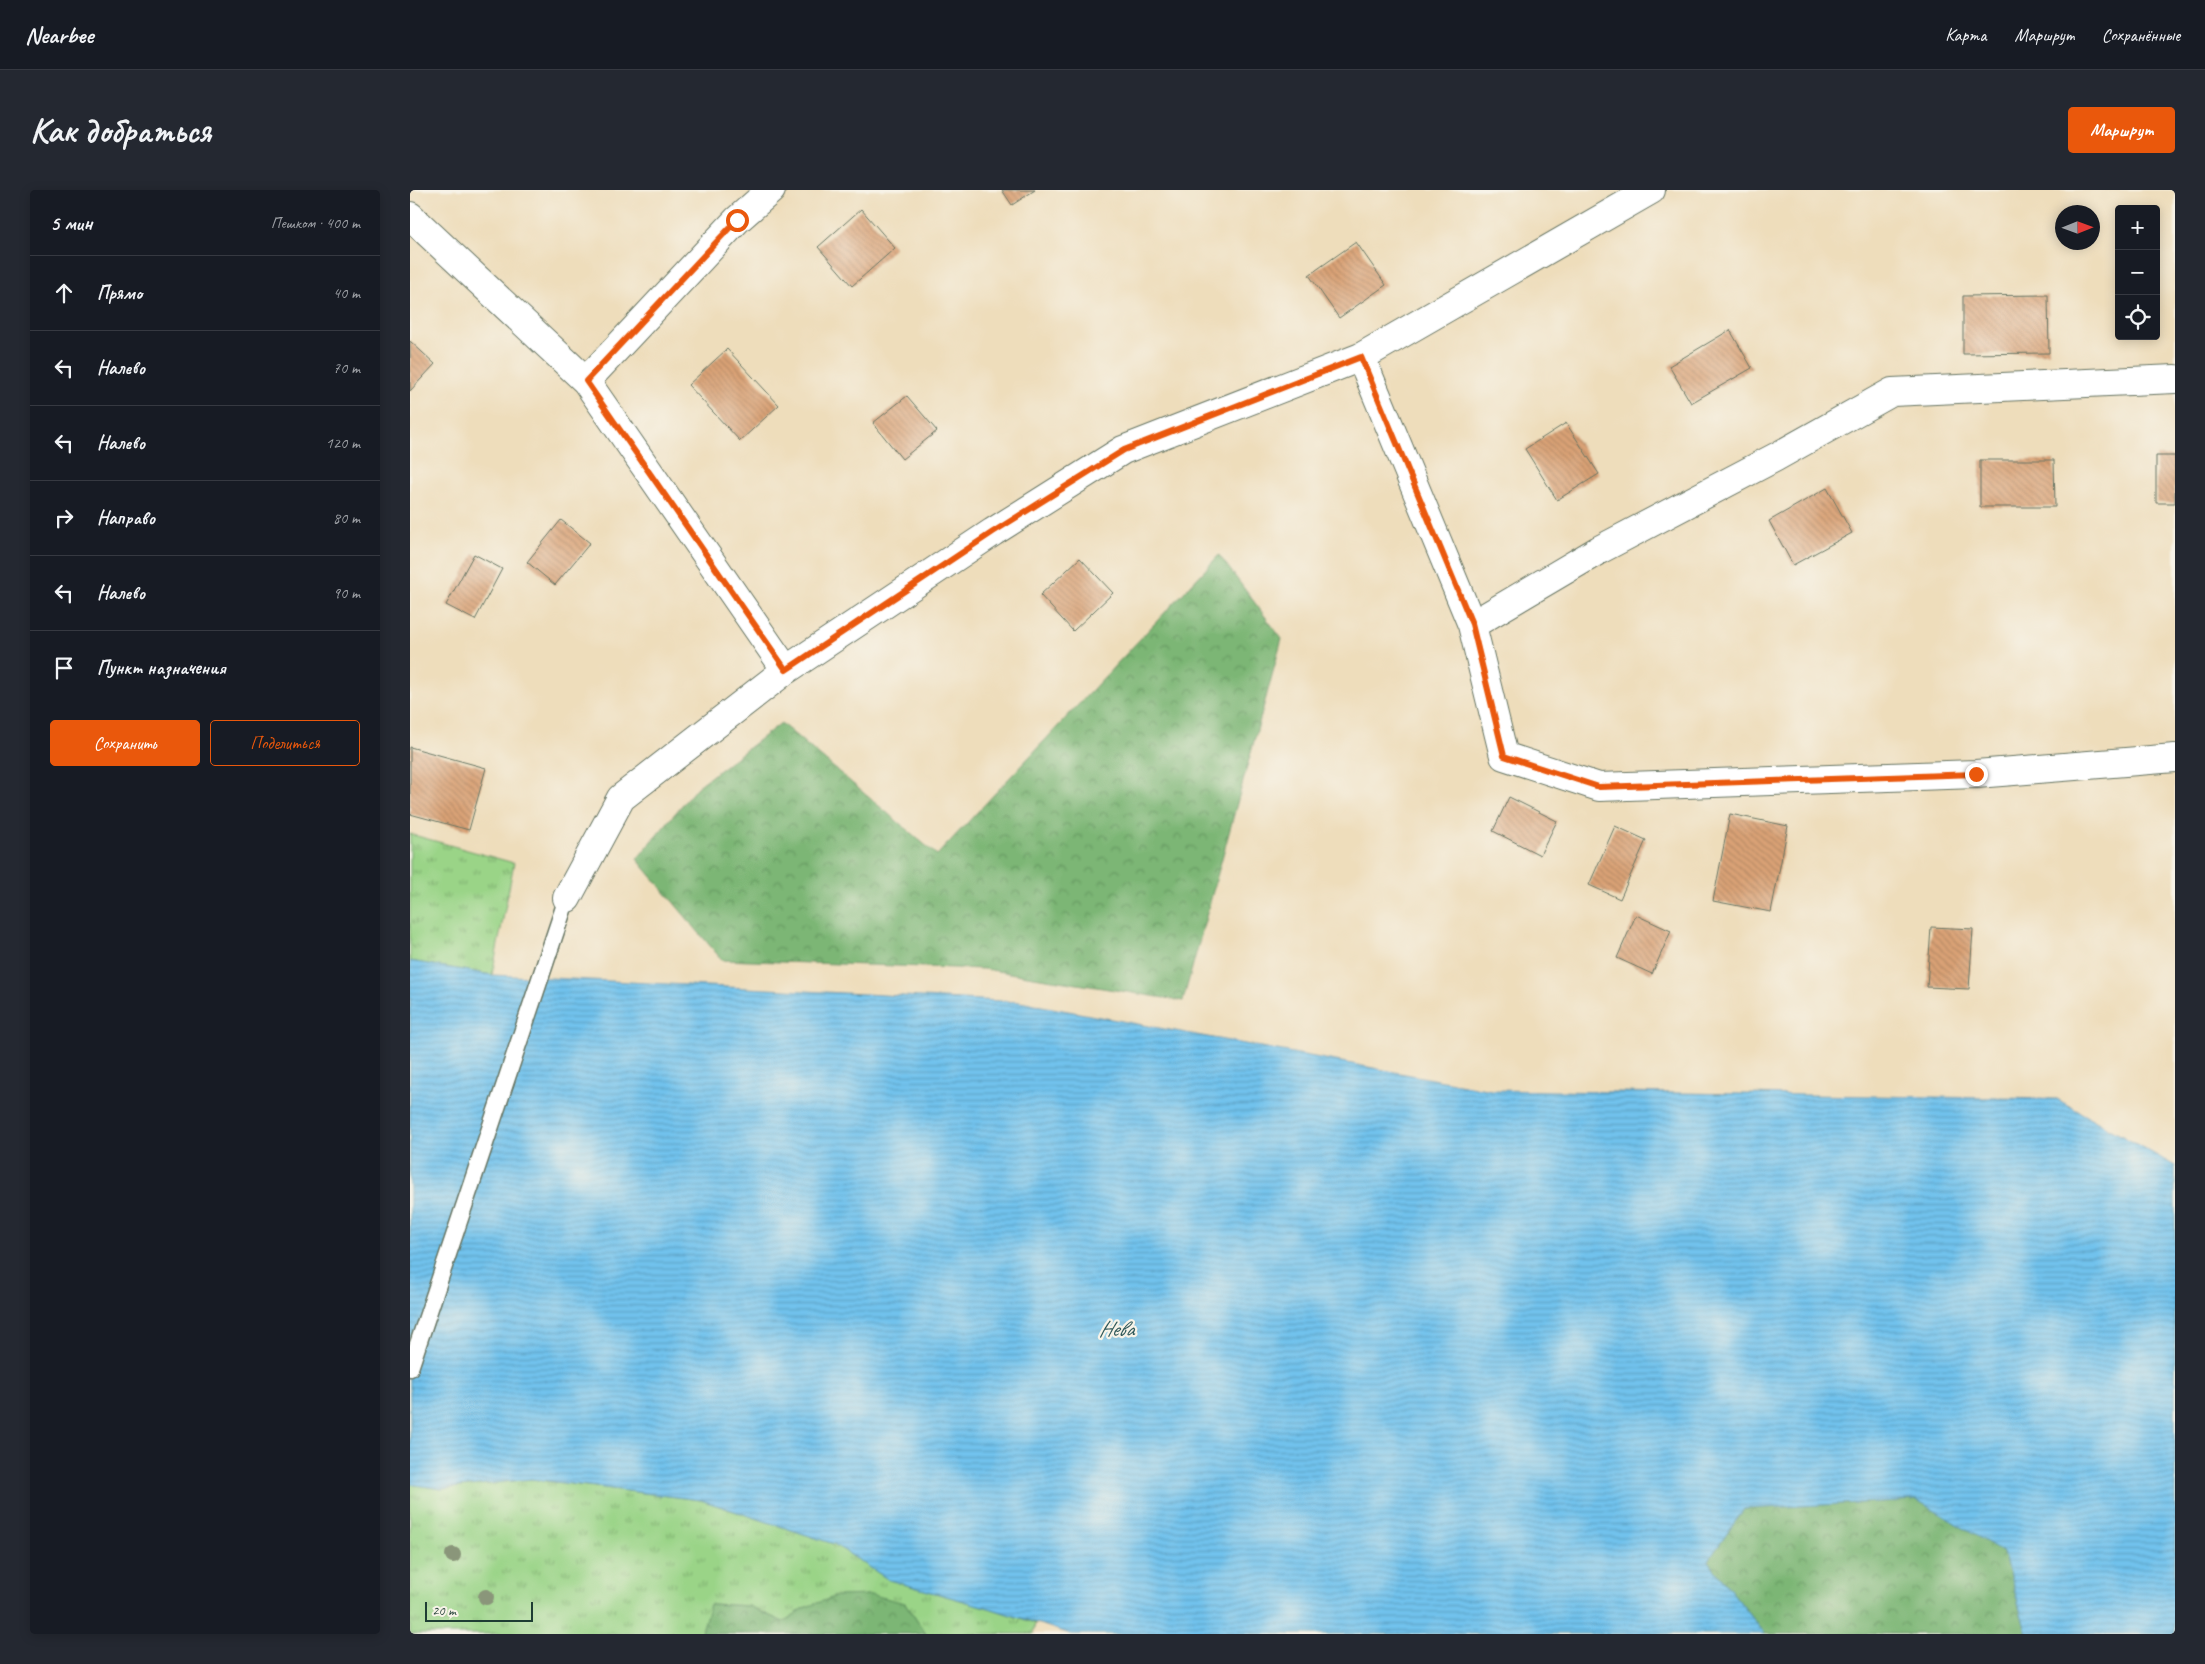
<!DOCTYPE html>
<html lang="ru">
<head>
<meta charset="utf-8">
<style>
  body { margin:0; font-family:Caveat,sans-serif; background:#242831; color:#f1f3f6 }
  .controls { position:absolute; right:15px; top:15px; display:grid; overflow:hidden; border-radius:5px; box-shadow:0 2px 12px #0003 }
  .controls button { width:45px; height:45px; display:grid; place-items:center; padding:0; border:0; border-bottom:1px solid #363941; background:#171b24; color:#f1f3f6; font:25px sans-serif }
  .compass { position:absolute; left:1645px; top:15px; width:45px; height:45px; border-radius:50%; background:#171b24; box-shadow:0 2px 12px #0003; rotate:89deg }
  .scale { position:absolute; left:15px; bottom:12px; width:108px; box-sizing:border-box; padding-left:5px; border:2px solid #1f3d34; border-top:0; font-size:14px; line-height:18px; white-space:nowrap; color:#1f3d34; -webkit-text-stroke:4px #f7f3e8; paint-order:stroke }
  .stop { position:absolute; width:15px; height:15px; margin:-11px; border:4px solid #ea580c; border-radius:50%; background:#fff }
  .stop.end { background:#ea580c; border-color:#fff; box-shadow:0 1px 5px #0008 }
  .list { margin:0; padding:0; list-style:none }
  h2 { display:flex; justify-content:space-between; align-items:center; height:65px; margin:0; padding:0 20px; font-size:21px }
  h2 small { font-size:16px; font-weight:400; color:#9ea1a6 }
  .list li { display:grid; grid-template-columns:32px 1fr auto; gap:15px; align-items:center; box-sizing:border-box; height:75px; padding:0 20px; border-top:1px solid #363941 }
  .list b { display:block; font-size:19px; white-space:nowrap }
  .list em { font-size:16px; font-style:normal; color:#9ea1a6 }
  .actions { display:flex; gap:10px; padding:15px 20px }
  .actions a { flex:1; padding:11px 0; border:1px solid #ea580c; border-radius:5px; text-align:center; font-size:18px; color:#ea580c }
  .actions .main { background:#ea580c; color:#fff }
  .icon { flex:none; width:28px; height:28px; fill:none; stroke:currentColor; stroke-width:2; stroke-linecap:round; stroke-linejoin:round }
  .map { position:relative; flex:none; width:1765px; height:1444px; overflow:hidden; border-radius:5px }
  header { display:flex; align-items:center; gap:30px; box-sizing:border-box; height:70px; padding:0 25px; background:#171b24; border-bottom:1px solid #363941 }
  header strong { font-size:24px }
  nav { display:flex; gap:28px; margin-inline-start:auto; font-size:18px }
  .intro { display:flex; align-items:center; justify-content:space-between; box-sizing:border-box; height:120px; padding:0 30px }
  h1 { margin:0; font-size:35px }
  .button { padding:12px 22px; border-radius:5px; background:#ea580c; color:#fff; font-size:18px; font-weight:700 }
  main { display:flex; gap:30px; padding:0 30px }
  aside { flex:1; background:#171b24; border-radius:5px; box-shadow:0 2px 12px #0003 }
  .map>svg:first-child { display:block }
  .grass { fill:url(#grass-tufts); stroke:#5c885e }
  .forest { fill:url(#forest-crowns); stroke:#4d7a54 }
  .water { fill:url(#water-rules); stroke:#488090 }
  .building { fill:url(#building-back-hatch) }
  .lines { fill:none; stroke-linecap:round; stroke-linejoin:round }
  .service-casing { stroke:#677563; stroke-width:19 }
  .minor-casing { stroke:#677563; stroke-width:30 }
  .service { stroke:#fff; stroke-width:16 }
  .minor { stroke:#fff; stroke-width:28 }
  .tree { fill:#8a967a }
  .route { stroke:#ea580c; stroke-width:6 }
  .labels { text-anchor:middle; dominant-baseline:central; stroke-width:4.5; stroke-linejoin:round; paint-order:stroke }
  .water-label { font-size:22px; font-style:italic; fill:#2f5859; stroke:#f7f3e8 }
</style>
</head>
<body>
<header>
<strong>Nearbee</strong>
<nav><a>Карта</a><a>Маршрут</a><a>Сохранённые</a></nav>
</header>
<div class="intro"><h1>Как добраться</h1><a class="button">Маршрут</a></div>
<main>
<aside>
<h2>5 мин<small>Пешком · 400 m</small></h2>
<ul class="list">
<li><svg class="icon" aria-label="ahead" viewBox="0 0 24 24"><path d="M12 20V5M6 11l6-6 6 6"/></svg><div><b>Прямо</b></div><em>40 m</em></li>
<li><svg class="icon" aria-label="left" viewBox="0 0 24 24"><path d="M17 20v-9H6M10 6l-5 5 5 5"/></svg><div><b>Налево</b></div><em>70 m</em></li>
<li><svg class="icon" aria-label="left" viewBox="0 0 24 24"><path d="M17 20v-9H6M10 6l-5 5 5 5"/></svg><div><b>Налево</b></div><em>120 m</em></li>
<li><svg class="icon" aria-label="right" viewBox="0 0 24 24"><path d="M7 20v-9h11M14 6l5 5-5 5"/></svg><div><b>Направо</b></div><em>80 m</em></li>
<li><svg class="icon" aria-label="left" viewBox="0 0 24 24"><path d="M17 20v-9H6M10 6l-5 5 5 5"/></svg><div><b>Налево</b></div><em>90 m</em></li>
<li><svg class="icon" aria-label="arrive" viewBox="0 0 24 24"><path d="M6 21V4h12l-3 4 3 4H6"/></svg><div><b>Пункт назначения</b></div></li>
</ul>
<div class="actions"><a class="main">Сохранить</a><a>Поделиться</a></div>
</aside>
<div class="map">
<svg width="1765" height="1444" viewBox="0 0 1765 1444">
  <defs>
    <pattern id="grass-tufts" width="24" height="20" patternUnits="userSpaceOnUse" patternTransform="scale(1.25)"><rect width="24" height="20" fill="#9ad487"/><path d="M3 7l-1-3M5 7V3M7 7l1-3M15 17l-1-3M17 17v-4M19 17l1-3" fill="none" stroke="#7dad6f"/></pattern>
    <pattern id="forest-crowns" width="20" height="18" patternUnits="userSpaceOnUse" patternTransform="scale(1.25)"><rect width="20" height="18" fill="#7bb674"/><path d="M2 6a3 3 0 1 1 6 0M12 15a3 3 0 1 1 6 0" fill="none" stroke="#649560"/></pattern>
    <pattern id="water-rules" width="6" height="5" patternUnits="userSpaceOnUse" patternTransform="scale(1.25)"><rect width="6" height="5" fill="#71c2ed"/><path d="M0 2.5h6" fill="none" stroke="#5c9fc1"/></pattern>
    <pattern id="building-back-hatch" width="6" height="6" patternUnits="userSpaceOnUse" patternTransform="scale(1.25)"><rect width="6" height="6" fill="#daa276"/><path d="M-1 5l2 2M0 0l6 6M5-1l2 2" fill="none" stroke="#b08562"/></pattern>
  </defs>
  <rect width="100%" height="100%" fill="#f7f3e8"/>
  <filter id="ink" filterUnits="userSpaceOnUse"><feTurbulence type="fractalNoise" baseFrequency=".02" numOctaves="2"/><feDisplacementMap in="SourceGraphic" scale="10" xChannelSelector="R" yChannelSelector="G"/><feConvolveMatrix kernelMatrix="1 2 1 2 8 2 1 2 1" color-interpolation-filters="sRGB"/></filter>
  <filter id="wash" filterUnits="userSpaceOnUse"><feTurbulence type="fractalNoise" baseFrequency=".0096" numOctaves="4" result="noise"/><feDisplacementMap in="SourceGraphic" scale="20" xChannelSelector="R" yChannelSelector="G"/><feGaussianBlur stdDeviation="1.12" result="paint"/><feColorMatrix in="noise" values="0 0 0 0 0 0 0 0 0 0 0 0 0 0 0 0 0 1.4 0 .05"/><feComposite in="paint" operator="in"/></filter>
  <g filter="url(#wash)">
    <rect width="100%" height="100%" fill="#edb"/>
    <path class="grass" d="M 0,644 L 104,673 L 82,785 L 0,771 Z
      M 121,1289 L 291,1310 L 424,1354 L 479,1390 L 579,1418 L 625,1433 L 623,1444 L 516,1444 L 495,1413 L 396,1417 L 373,1432 L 339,1416 L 301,1414 L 291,1444 L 0,1444 L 0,1294 L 31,1299 Z"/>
    <path class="forest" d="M 809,365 L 872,449 L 773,811 L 574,779 L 312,770 L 227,669 L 287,597 L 371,533 L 527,665 Z
      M 1507,1310 L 1593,1362 L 1617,1444 L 1355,1444 L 1298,1371 L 1334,1319 Z
      M 463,1405 L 495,1413 L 516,1444 L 291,1444 L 300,1414 L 339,1416 L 373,1432 L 396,1417 L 427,1406 Z"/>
    <path class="water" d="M 0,771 L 82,785 L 610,812 L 1081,900 L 1647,909 L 1765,976 L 1765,1444 L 1617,1444 L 1593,1362 L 1507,1310 L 1334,1319 L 1298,1371 L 1355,1444 L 661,1444 L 579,1418 L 479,1390 L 424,1354 L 291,1310 L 121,1289 L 31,1299 L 0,1294 Z"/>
    <g id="blocks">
      <path class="building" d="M 592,0 L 625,0 L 602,15 Z
        M 451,19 L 485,58 L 442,96 L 408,57 Z
        M 946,52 L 976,95 L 929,128 L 899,85 Z
        M 1638,105 L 1639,163 L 1553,164 L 1553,106 Z
        M 1320,140 L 1342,178 L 1281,213 L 1259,176 Z
        M 0,151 L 25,174 L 0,201 Z
        M 317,159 L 369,215 L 330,251 L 278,195 Z
        M 497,206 L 527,241 L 492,269 L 463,233 Z
        M 1156,233 L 1189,284 L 1147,310 L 1115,259 Z
        M 1746,266 L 1765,266 L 1765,313 L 1746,313 Z
        M 1570,270 L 1644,270 L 1645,317 L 1570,317 Z
        M 1417,298 L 1442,343 L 1383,375 L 1359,331 Z
        M 151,330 L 180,353 L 145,395 L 117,372 Z
        M 64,364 L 92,379 L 65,430 L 36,415 Z
        M 670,368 L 703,403 L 663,441 L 630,405 Z
        M 0,557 L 76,578 L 59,640 L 0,624 Z
        M 1099,607 L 1147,631 L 1130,665 L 1083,641 Z
        M 1320,624 L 1378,636 L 1361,722 L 1303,711 Z
        M 1205,636 L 1236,650 L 1210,709 L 1179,695 Z
        M 1226,725 L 1261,741 L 1242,784 L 1207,768 Z
        M 1521,737 L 1563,739 L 1559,799 L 1517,797 Z"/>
    </g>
  </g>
  <g filter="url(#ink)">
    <use href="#blocks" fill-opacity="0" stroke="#677563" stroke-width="1"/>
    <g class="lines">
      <g class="service-casing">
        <path id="service" d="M 0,1178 L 157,708"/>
      </g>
      <g class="minor-casing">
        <path id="minor" d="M 0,26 L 176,191 L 376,480
          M 951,167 L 1062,435 L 1094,566 L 1189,597 L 1566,584 L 1765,568
          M 176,191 L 327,30 L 361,0
          M 1062,435 L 1189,360 L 1366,267 L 1482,202 L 1765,189
          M 157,708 L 211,608 L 376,480 L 583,342 L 713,260 L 951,167 L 1241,0"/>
      </g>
      <use href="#service" class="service"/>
      <use href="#minor" class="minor"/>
    </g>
    <g class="tree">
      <circle cx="43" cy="1365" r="8"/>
      <circle cx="76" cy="1407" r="8"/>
    </g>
  </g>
  <g class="lines" filter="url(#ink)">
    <path class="route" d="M 327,30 L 176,191 L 376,480 L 583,342 L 714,260 L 951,167 L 1062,434 L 1094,566 L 1189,597 L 1566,584"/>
  </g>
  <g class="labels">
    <g class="water-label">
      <text x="706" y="1139">Нева</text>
    </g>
  </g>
</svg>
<div class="controls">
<button>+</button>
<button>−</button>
<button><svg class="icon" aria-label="locate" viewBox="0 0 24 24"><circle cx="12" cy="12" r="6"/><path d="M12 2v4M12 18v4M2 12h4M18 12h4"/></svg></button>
</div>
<svg class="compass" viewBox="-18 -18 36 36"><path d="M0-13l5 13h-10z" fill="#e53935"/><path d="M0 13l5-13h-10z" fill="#9ea1a6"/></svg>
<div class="scale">20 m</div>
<div class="stop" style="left:327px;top:30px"></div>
<div class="stop end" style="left:1566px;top:584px"></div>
</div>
</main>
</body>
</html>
